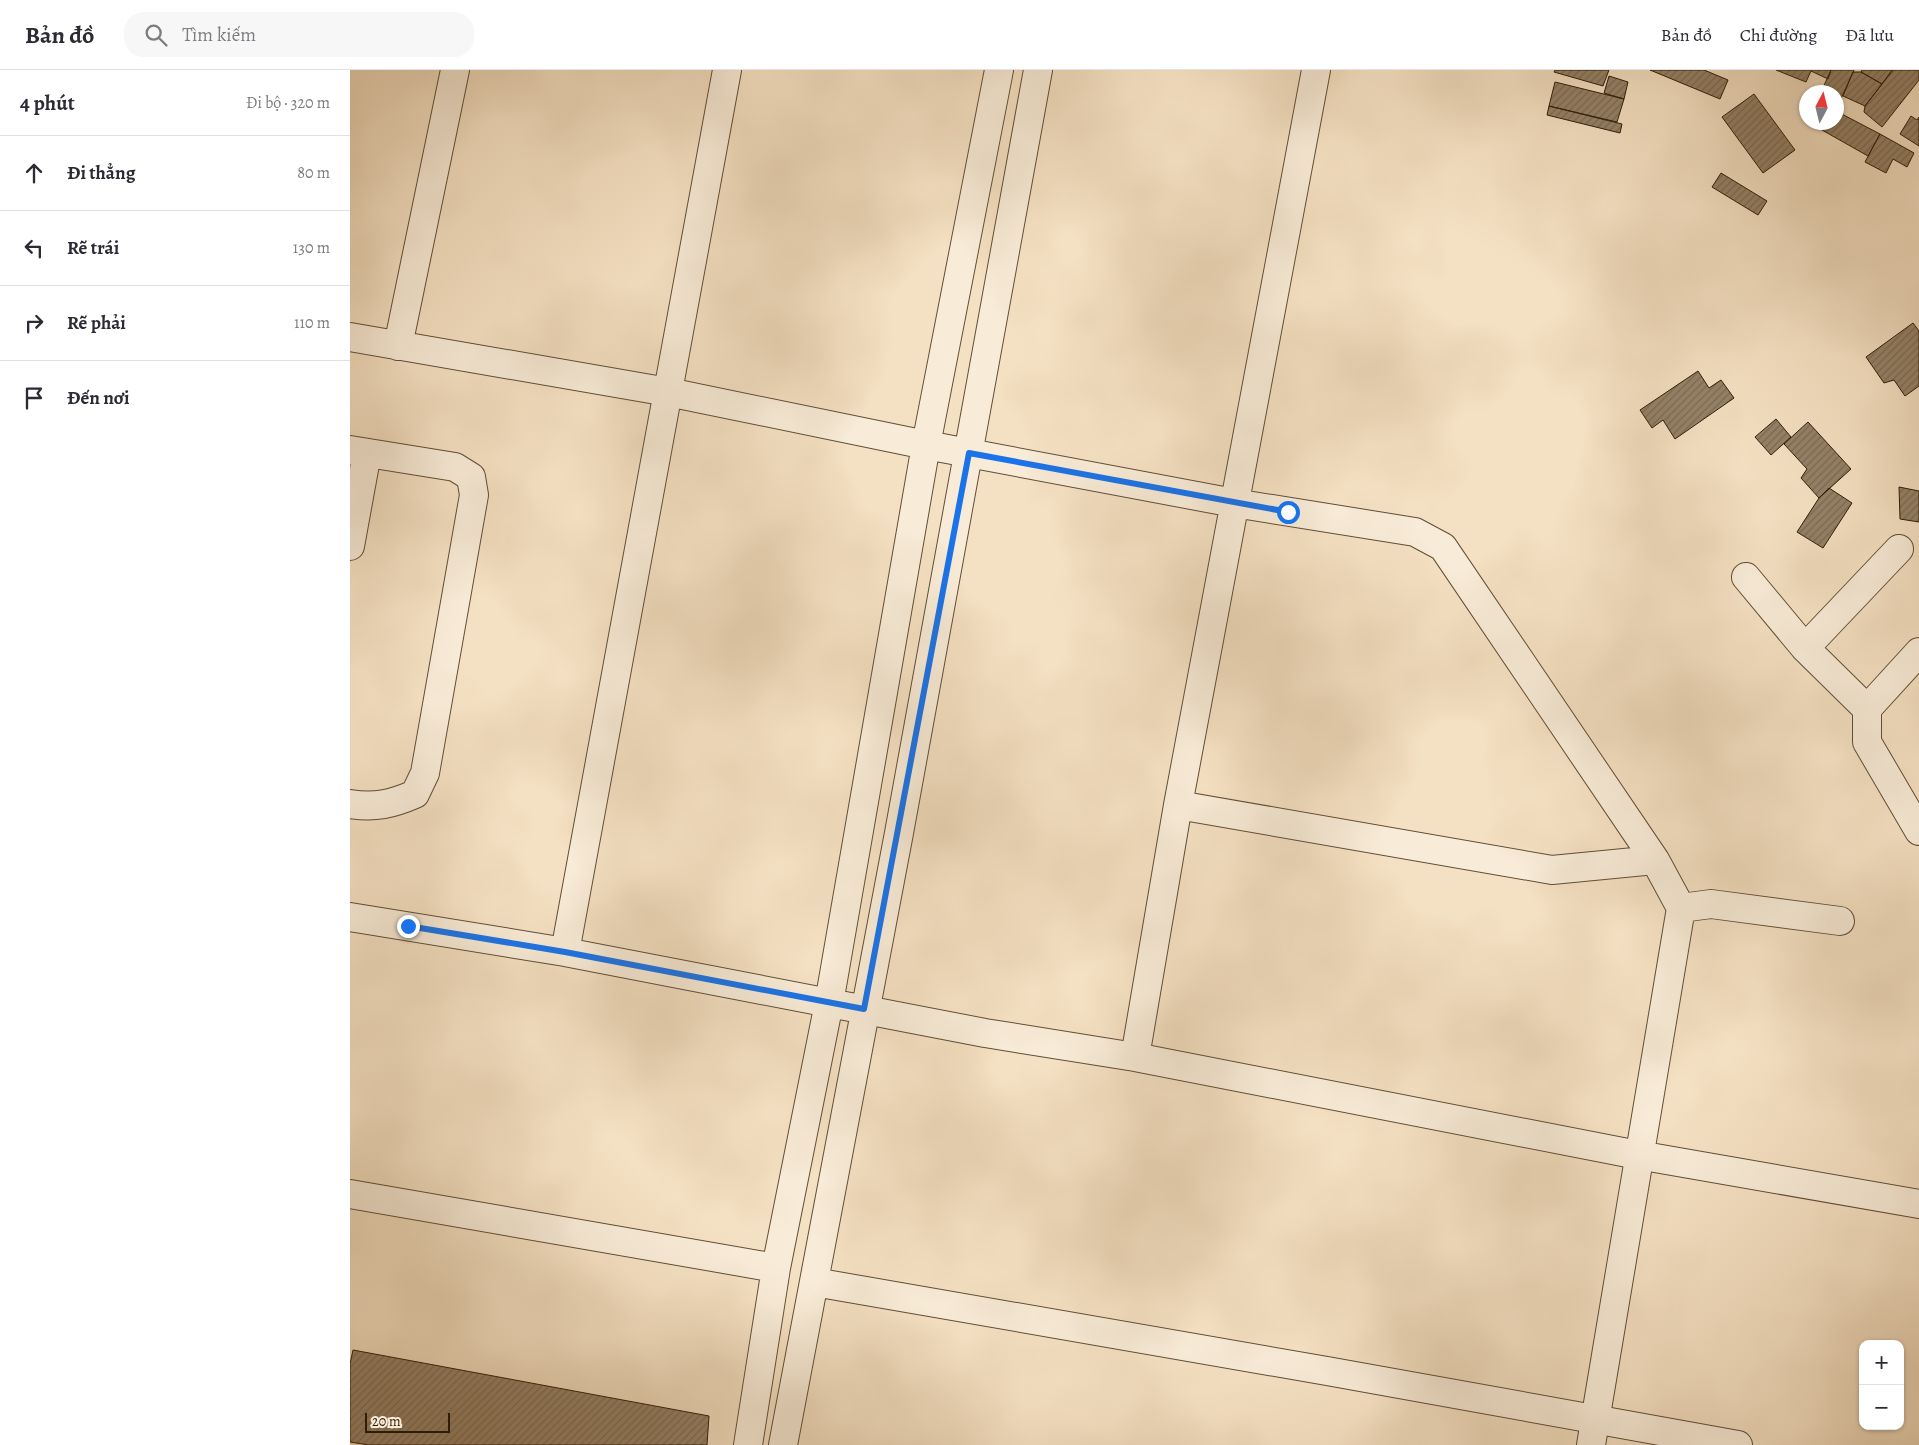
<!DOCTYPE html>
<html lang="vi">
<head>
<meta charset="utf-8">
<style>
  body { margin:0; font-family:Alegreya,serif; background:#f7f7f7; color:#2b2b33 }
  .controls { position:absolute; right:15px; bottom:15px; display:grid; overflow:hidden; border-radius:10px; box-shadow:0 1px 4px #0004 }
  .controls button { width:45px; height:45px; display:grid; place-items:center; padding:0; border:0; border-bottom:1px solid #e1e1e2; background:#fff; color:#2b2b33; font:25px sans-serif }
  .compass { position:absolute; left:1449px; top:15px; width:45px; height:45px; border-radius:50%; background:#fff; box-shadow:0 1px 4px #0004; rotate:7deg }
  .scale { position:absolute; left:15px; bottom:12px; width:85px; box-sizing:border-box; padding-left:5px; border:2px solid #2e1d07; border-top:0; font-size:14px; line-height:18px; white-space:nowrap; color:#2e1d07; -webkit-text-stroke:4px #f8ebd7; paint-order:stroke }
  .stop { position:absolute; width:15px; height:15px; margin:-11px; border:4px solid #1a73e8; border-radius:50%; background:#fff }
  .stop.end { background:#1a73e8; border-color:#fff; box-shadow:0 1px 5px #0008 }
  .list { margin:0; padding:0; list-style:none }
  h2 { display:flex; justify-content:space-between; align-items:center; height:65px; margin:0; padding:0 20px; font-size:21px }
  h2 small { font-size:16px; font-weight:400; color:#7c7c81 }
  .list li { display:grid; grid-template-columns:32px 1fr auto; gap:15px; align-items:center; box-sizing:border-box; height:75px; padding:0 20px; border-top:1px solid #e1e1e2 }
  .list b { display:block; font-size:19px; white-space:nowrap }
  .list em { font-size:16px; font-style:normal; color:#7c7c81 }
  .icon { flex:none; width:28px; height:28px; fill:none; stroke:currentColor; stroke-width:2; stroke-linecap:round; stroke-linejoin:round }
  .map { position:relative; flex:none; width:1569px; height:1375px; overflow:hidden }
  header { display:flex; align-items:center; gap:30px; box-sizing:border-box; height:70px; padding:0 25px; background:#fff; border-bottom:1px solid #e1e1e2 }
  header strong { font-size:24px }
  nav { display:flex; gap:28px; margin-inline-start:auto; font-size:18px }
  .search { width:350px; height:45px; background:#f7f7f7; display:flex; align-items:center; gap:12px; box-sizing:border-box; padding:0 18px; border-radius:20px; color:#7c7c81; font-size:19px }
  main { display:flex }
  aside { flex:1; background:#fff }
  .map>svg:first-child { display:block }
  .building { fill:url(#building-hatch); stroke:#2e1d07 }
  .lines { fill:none; stroke-linecap:round; stroke-linejoin:round }
  .minor-casing { stroke:#604e36; stroke-width:30 }
  .minor { stroke:#f8ebd7; stroke-width:28 }
  .route { stroke:#1a73e8; stroke-width:6 }
</style>
</head>
<body>
<header>
<strong>Bản đồ</strong>
<div class="search"><svg class="icon" aria-label="search" viewBox="0 0 24 24"><circle cx="10" cy="10" r="6"/><path d="M15 15l6 6"/></svg>Tìm kiếm</div>
<nav><a>Bản đồ</a><a>Chỉ đường</a><a>Đã lưu</a></nav>
</header>
<main>
<aside>
<h2>4 phút<small>Đi bộ · 320 m</small></h2>
<ul class="list">
<li><svg class="icon" aria-label="ahead" viewBox="0 0 24 24"><path d="M12 20V5M6 11l6-6 6 6"/></svg><div><b>Đi thẳng</b></div><em>80 m</em></li>
<li><svg class="icon" aria-label="left" viewBox="0 0 24 24"><path d="M17 20v-9H6M10 6l-5 5 5 5"/></svg><div><b>Rẽ trái</b></div><em>130 m</em></li>
<li><svg class="icon" aria-label="right" viewBox="0 0 24 24"><path d="M7 20v-9h11M14 6l5 5-5 5"/></svg><div><b>Rẽ phải</b></div><em>110 m</em></li>
<li><svg class="icon" aria-label="arrive" viewBox="0 0 24 24"><path d="M6 21V4h12l-3 4 3 4H6"/></svg><div><b>Đến nơi</b></div></li>
</ul>
</aside>
<div class="map">
<svg width="1569" height="1375" viewBox="0 0 1569 1375">
  <defs>
    <pattern id="building-hatch" width="6" height="6" patternUnits="userSpaceOnUse" patternTransform="scale(1.25)"><rect width="6" height="6" fill="#958268"/><path d="M-1 1l2-2M0 6l6-6M5 7l2-2" fill="none" stroke="#7a6a54"/></pattern>
  </defs>
  <rect width="100%" height="100%" fill="#f4e0c2"/>
  <filter id="stains"><feTurbulence type="fractalNoise" baseFrequency=".004" numOctaves="4"/><feColorMatrix values="0 0 0 0 .2 0 0 0 0 .09 0 0 0 0 .02 0 0 0 .5 -.17"/></filter>
  <radialGradient id="worn" r=".72"><stop offset=".6" stop-color="#630" stop-opacity="0"/><stop offset="1" stop-color="#630" stop-opacity=".3"/></radialGradient>
  <path class="building" d="M 1205,0 L 1259,0 L 1253,16 L 1204,2 Z
    M 1300,0 L 1354,0 L 1378,10 L 1370,29 Z
    M 1426,0 L 1481,0 L 1478,9 L 1461,1 L 1456,12 Z
    M 1481,0 L 1504,0 L 1490,31 L 1486,30 L 1486,22 L 1471,22 Z
    M 1512,0 L 1542,0 L 1532,14 L 1511,2 Z
    M 1543,0 L 1569,0 L 1569,10 L 1532,57 L 1514,42 L 1515,36 Z
    M 1503,2 L 1511,2 L 1532,14 L 1515,36 L 1493,26 Z
    M 1259,6 L 1278,12 L 1274,29 L 1254,23 Z
    M 1205,12 L 1274,29 L 1267,52 L 1199,36 Z
    M 1404,24 L 1445,80 L 1413,103 L 1372,47 Z
    M 1199,36 L 1272,54 L 1270,63 L 1197,45 Z
    M 1486,41 L 1530,64 L 1518,86 L 1472,60 L 1476,52 L 1486,52 Z
    M 1561,46 L 1567,50 L 1569,47 L 1569,76 L 1550,64 Z
    M 1530,64 L 1564,83 L 1557,97 L 1543,89 L 1536,103 L 1515,92 Z
    M 1371,103 L 1417,131 L 1408,145 L 1362,117 Z
    M 1563,253 L 1569,261 L 1569,316 L 1555,326 L 1544,310 L 1534,313 L 1516,287 Z
    M 1348,301 L 1359,318 L 1371,310 L 1384,328 L 1325,369 L 1313,350 L 1302,358 L 1290,340 Z
    M 1426,349 L 1441,367 L 1421,385 L 1405,367 Z
    M 1458,352 L 1501,399 L 1469,428 L 1451,408 L 1457,399 L 1434,374 Z
    M 1549,417 L 1569,421 L 1569,452 L 1550,449 Z
    M 1479,418 L 1502,433 L 1473,478 L 1447,462 L 1469,428 Z
    M 3,1280 L 359,1346 L 357,1375 L 19,1375 L 0,1372 L 0,1294 Z"/>
  <g class="lines">
    <g class="minor-casing">
      <path id="minor" d="M 0,267 L 318,322 L 576,375 L 884,433 L 1065,462 L 1093,477 L 1305,790 L 1331,838 L 1241,1375
        M 48,276 L 105,0
        M 0,380 L 105,397 L 121,407 L 124,425 L 75,703 L 65,724 C 42,734 25,738 0,734
        M 0,476 L 17,383
        M 1396,507 L 1455,578 L 1517,639 L 1517,672 L 1569,761
        M 1455,578 L 1549,479
        M 1517,639 L 1569,582
        M 828,735 L 1202,800 L 1305,790
        M 1331,838 L 1361,834 L 1490,851
        M 0,847 L 215,882 L 635,963 L 785,987 L 1288,1085 L 1569,1134
        M 215,882 L 377,0
        M 785,987 L 828,735 L 966,0
        M 0,1124 L 426,1198
        M 464,1212 L 977,1301 L 1388,1375
        M 398,1375 L 426,1198 L 479,933 L 576,375 L 649,0
        M 433,1375 L 549,763 L 688,0"/>
    </g>
    <use href="#minor" class="minor"/>
  </g>
  <g class="lines">
    <path class="route" d="M 58,856 L 215,882 L 514,939 L 619,383 L 938,442"/>
  </g>
  <rect width="100%" height="100%" filter="url(#stains)"/>
  <rect width="100%" height="100%" fill="url(#worn)"/>
</svg>
<div class="controls">
<button>+</button>
<button>−</button>
</div>
<svg class="compass" viewBox="-18 -18 36 36"><path d="M0-13l5 13h-10z" fill="#e53935"/><path d="M0 13l5-13h-10z" fill="#7c7c81"/></svg>
<div class="scale">20 m</div>
<div class="stop" style="left:938px;top:442px"></div>
<div class="stop end" style="left:58px;top:856px"></div>
</div>
</main>
</body>
</html>
